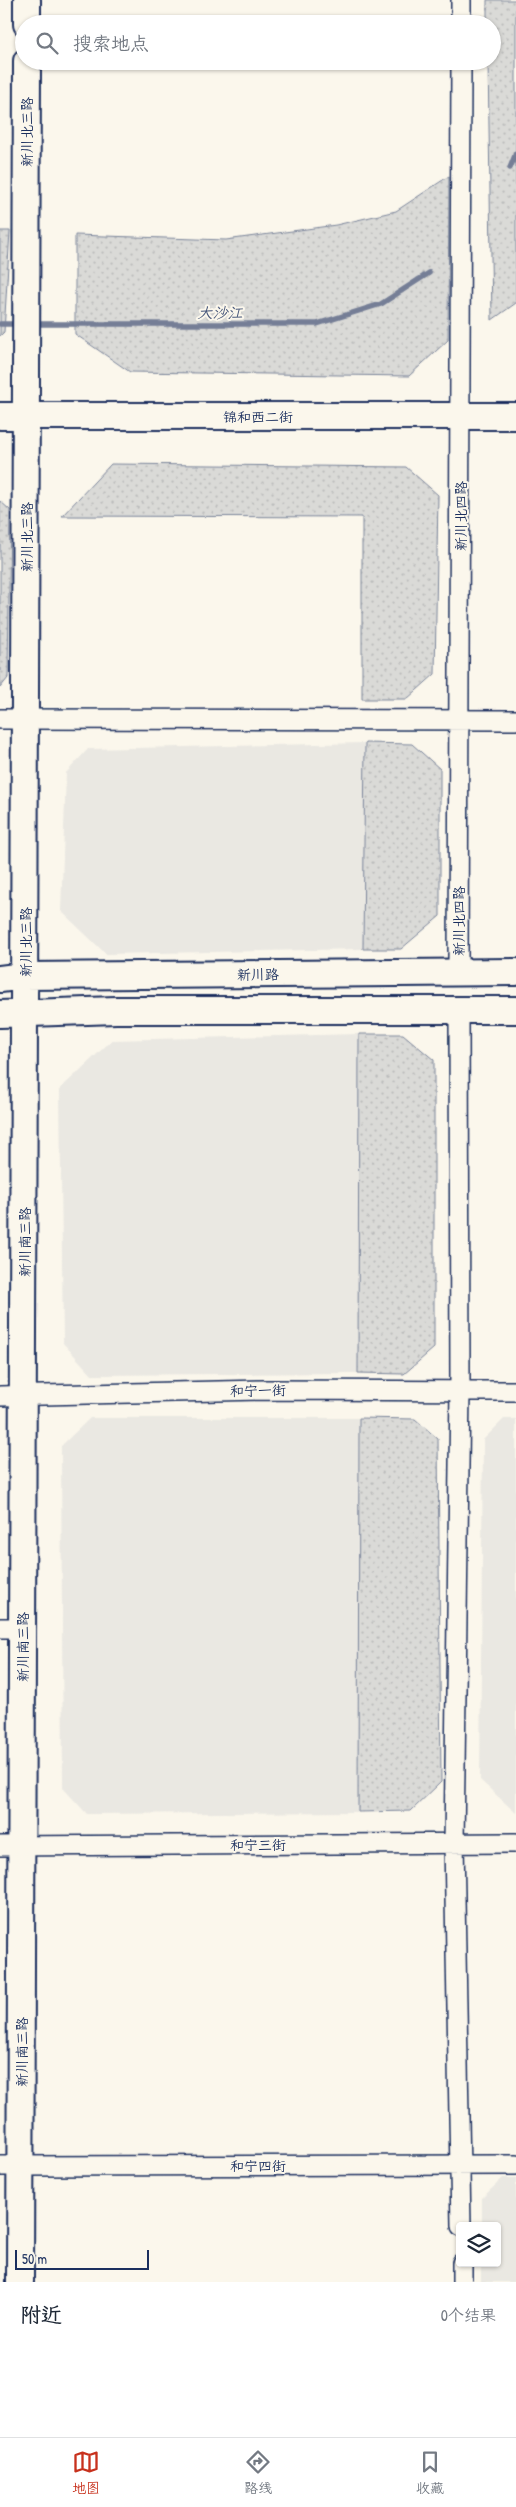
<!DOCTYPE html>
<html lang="zh">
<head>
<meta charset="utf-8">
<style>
  body { margin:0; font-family:"Patrick Hand","LXGW WenKai TC",sans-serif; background:#f6f6f7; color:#1f2937 }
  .controls { position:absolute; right:15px; bottom:15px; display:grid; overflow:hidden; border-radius:5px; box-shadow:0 1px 4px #0004 }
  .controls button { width:45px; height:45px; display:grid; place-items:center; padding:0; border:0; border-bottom:1px solid #e0e1e3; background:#fff; color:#1f2937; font:25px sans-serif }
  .scale { position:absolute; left:15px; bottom:12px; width:134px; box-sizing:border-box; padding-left:5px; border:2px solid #1b2f5e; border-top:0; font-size:14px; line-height:18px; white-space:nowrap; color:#1b2f5e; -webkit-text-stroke:4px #fbf7ec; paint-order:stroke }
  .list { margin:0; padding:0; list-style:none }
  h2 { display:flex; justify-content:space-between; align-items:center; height:65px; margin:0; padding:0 20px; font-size:21px }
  h2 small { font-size:16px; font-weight:400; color:#747a83 }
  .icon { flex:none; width:28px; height:28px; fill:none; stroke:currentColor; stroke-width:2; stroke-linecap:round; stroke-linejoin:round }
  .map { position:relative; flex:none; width:516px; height:2282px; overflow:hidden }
  .search { position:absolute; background:#fff; box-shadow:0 1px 4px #0004; left:15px; right:15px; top:15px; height:55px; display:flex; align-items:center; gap:12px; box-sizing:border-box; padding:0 18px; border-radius:28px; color:#747a83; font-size:19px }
  .sheet { height:155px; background:#fff }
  nav { display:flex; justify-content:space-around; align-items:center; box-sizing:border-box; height:70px; border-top:1px solid #e0e1e3; background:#fff; font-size:14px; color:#747a83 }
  nav a { display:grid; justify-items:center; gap:2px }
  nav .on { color:#c8321e }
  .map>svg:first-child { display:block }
  .built { fill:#eae8e2 }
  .park { fill:url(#park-dots); stroke:#7a849a }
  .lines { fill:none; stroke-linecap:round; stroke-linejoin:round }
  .stream { stroke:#747e96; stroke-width:5.5 }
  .street-casing { stroke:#1b2f5e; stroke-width:22 }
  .secondary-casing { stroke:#1b2f5e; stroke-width:30 }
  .street { stroke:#fbf7ec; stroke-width:19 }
  .secondary { stroke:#fbf7ec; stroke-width:26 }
  .labels { text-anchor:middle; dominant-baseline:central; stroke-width:4; stroke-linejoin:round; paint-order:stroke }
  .street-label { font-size:14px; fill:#1b2f5e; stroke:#fbf7ec }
  .water-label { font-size:15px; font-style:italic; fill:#47577a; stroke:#fbf7ec }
</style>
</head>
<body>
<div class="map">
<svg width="516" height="2282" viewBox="0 0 516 2282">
  <defs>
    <pattern id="park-dots" width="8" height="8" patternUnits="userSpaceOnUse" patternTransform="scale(1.25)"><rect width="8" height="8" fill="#dadad7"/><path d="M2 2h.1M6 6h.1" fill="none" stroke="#babbbb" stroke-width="1.8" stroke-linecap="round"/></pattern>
  </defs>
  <rect width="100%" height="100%" fill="#fbf7ec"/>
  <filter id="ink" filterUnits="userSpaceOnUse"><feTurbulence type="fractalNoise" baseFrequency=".02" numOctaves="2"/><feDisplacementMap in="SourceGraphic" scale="10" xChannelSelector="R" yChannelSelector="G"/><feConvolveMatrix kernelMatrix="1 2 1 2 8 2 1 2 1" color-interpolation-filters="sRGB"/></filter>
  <g filter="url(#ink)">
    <path class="built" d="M 365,743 L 363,949 L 106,954 L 61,911 L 66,773 L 88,749 Z
      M 359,1034 L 358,1373 L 92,1375 L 63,1343 L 60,1089 L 112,1040 Z
      M 90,1418 L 359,1418 L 358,1812 L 87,1814 L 63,1788 L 61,1446 Z
      M 504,1419 L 516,1419 L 516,1813 L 480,1780 L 483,1440 Z
      M 503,2178 L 516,2178 L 516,2282 L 481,2282 L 481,2263 L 497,2263 L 497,2226 L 482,2226 L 482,2198 Z"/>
    <path class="park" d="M 487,0 L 516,0 L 516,303 L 492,320 L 488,61 L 492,61 L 492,24 L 487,24 Z
      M 449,176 L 448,340 L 409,376 L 130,372 L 75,334 L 75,235 L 226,240 L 336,225 L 396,211 Z
      M 0,231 L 10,231 L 4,332 L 0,336 Z
      M 111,464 L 406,467 L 438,495 L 435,674 L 407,699 L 362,699 L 362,517 L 62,516 Z
      M 0,501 L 10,510 L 8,678 L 0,688 Z
      M 365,743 L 412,744 L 440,769 L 440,916 L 401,949 L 363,949 Z
      M 359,1034 L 403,1034 L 434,1060 L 434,1348 L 404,1374 L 358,1373 Z
      M 359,1418 L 415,1419 L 438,1439 L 441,1782 L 411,1811 L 358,1812 Z"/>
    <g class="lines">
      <path class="stream" d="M 510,168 L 516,153
        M 0,324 L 19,324
        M 33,324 L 317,324 L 381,304 L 429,273"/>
      <g class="street-casing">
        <path id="street" d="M 461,24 L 461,0
          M 0,719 L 516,720
          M 458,972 L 461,61
          M 459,1010 L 460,1390 L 454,1843 L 461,2226
          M 0,1396 L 264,1390 L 516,1391
          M 0,1628 L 22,1628
          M 0,1846 L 516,1843
          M 0,2166 L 516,2165
          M 462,2263 L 462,2282"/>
      </g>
      <g class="secondary-casing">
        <path id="secondary" d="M 27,24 L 27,0
          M 0,416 L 516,416
          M 0,979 L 24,976 L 516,972
          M 0,1014 L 116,1010 L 516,1010
          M 20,2282 L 27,61"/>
      </g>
      <use href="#street" class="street"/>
      <use href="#secondary" class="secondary"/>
    </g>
  </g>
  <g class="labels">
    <g class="street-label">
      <text transform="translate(26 132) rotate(-90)">新川北三路</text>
      <text x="258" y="416">锦和西二街</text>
      <text transform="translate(460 516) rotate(-90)">新川北四路</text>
      <text transform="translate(26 537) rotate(-90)">新川北三路</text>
      <text transform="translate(458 921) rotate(-90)">新川北四路</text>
      <text transform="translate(25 942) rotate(-90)">新川北三路</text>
      <text transform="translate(258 974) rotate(-1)">新川路</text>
      <text transform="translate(24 1242) rotate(-90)">新川南三路</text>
      <text transform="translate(258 1390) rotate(-1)">和宁一街</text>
      <text transform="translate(22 1647) rotate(-90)">新川南三路</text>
      <text x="258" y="1844">和宁三街</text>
      <text transform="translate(21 2052) rotate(-90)">新川南三路</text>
      <text x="258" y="2165">和宁四街</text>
    </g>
    <g class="water-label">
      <text x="220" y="312">大沙江</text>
    </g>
  </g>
</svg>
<div class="controls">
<button><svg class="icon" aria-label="layers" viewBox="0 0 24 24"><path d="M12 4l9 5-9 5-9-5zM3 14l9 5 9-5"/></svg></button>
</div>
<div class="scale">50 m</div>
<div class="search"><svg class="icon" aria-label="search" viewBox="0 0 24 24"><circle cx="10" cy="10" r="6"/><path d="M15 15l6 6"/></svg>搜索地点</div>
</div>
<section class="sheet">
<h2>附近<small>0个结果</small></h2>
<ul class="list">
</ul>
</section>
<nav>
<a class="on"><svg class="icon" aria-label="map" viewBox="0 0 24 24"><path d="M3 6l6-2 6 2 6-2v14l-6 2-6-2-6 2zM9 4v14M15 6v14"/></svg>地图</a>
<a><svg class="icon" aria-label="directions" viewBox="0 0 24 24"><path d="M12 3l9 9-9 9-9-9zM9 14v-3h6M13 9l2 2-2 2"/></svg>路线</a>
<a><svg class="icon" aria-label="saved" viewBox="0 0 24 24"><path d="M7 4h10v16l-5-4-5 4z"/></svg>收藏</a>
</nav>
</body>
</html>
